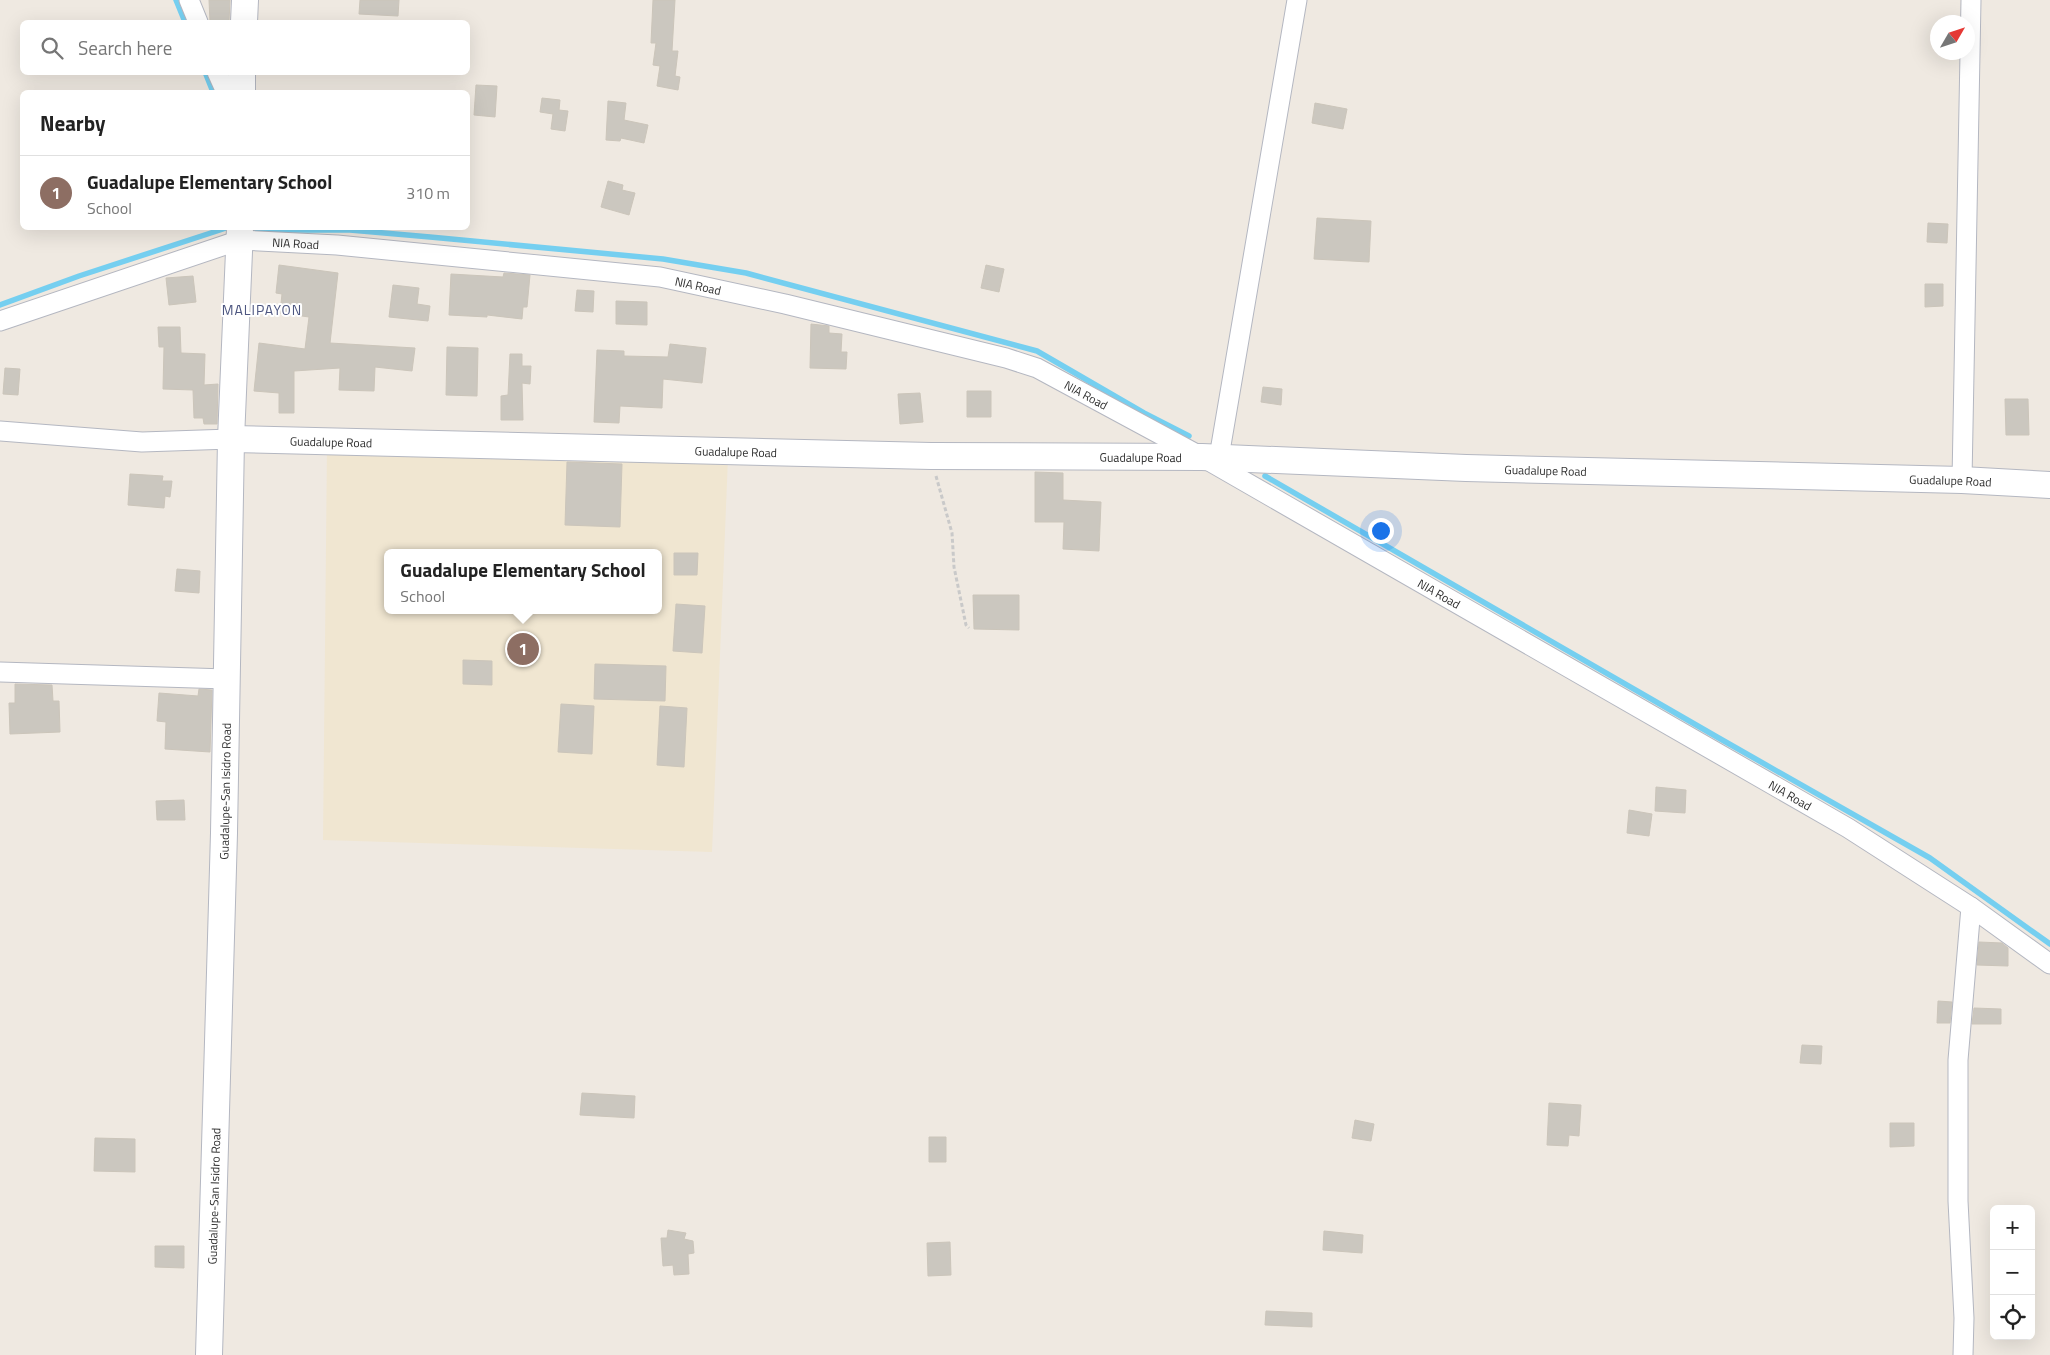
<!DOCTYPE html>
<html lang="en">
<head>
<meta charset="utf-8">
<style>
  body { margin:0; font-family:"Titillium Web",sans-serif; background:#f6f6f6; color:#222 }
  .controls { position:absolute; right:15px; bottom:15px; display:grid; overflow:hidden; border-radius:8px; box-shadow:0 5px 20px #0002 }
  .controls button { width:45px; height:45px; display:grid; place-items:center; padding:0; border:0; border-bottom:1px solid #e0e0e0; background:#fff; color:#222; font:25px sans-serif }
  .compass { position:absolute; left:1930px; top:15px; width:45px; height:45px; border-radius:50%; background:#fff; box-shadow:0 5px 20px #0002; rotate:51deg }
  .you { position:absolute; left:1380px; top:530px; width:18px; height:18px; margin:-12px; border:4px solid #fff; border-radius:50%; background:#1a73e8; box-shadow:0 0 0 8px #1a73e833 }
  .badge { display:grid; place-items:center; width:32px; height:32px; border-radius:50%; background:#2563eb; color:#fff; font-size:16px; font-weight:700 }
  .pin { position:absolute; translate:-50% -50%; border:2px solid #fff; box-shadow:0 1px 5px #0006 }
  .popup { position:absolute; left:384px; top:549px; width:278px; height:65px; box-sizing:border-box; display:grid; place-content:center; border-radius:8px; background:#fff; filter:drop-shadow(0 1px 4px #0005); font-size:16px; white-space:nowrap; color:#767676 }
  .popup b { font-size:19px; color:#222 }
  .popup::after { content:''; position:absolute; left:50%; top:100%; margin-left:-10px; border:10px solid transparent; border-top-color:#fff }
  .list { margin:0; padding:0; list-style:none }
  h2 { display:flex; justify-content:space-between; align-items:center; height:65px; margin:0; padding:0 20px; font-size:21px }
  h2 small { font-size:16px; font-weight:400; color:#767676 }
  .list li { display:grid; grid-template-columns:32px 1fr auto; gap:15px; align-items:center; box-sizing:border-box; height:75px; padding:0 20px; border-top:1px solid #e0e0e0 }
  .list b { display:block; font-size:19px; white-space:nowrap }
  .list p { margin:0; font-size:16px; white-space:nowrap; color:#767676 }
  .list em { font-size:16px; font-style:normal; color:#767676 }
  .icon { flex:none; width:28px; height:28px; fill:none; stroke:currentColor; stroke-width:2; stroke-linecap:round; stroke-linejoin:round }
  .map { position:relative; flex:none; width:2050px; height:1355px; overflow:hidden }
  .search { position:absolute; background:#fff; box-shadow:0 5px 20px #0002; left:20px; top:20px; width:450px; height:55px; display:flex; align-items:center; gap:12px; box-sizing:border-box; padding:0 18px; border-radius:8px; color:#767676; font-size:19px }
  .panel { position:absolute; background:#fff; box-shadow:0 5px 20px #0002; left:20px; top:90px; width:450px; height:140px; border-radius:8px }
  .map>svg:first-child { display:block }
  .education { fill:#f0e6d1; fill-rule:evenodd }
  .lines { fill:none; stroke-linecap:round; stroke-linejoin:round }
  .stream { stroke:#75cff0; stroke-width:5.5 }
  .building { fill:#cbc7bf; stroke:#cbc5ba }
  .street-casing { stroke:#b4b7c1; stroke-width:21 }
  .secondary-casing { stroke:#b4b7c1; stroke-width:28 }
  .path { stroke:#c9c9c9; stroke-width:3; stroke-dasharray:4 2.5; stroke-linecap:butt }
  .street { stroke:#fff; stroke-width:19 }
  .secondary { stroke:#fff; stroke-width:26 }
  .labels { text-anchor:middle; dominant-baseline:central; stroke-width:4; stroke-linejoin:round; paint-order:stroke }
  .street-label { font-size:12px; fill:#2e2e2e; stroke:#fff }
  .neighbourhood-label { font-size:14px; letter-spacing:1px; fill:#4d5680; stroke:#fff }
</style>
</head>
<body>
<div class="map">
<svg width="2050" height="1355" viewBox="0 0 2050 1355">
  <rect width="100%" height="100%" fill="#efe9e1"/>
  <path class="education" d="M 327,447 L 728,458 L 712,852 L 323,840 ZM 388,553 L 658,553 L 658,610 L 388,610 Z"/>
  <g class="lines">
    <path class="stream" d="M 176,0 L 185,22
      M 205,72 L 213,92
      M 257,230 L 350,230 L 430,237 L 663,259 L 746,273 L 1037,351 L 1144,413 L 1189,436
      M 0,305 L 79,276 L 226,228
      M 1265,476 L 1717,737 L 1930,858 L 2050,944"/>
  </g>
  <path class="building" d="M 209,0 L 230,0 L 229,22 L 210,22 Z
    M 360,0 L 399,0 L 398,16 L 359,14 Z
    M 653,0 L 675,0 L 672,51 L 678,51 L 675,76 L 680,77 L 678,90 L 657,86 L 660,66 L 653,65 L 656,43 L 651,43 Z
    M 476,85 L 497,86 L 495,117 L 474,115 Z
    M 542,98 L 560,100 L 559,110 L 568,111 L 565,131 L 551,129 L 553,114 L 540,112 Z
    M 608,101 L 626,103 L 624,120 L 648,125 L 644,143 L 621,138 L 620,141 L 606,140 Z
    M 1315,103 L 1347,109 L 1343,129 L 1312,123 Z
    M 608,181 L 623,185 L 622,190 L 635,193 L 629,215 L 601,207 Z
    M 1317,218 L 1371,221 L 1369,262 L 1314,259 Z
    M 1928,223 L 1948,224 L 1947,243 L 1927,242 Z
    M 279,265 L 338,273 L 330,343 L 415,348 L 412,371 L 375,367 L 374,391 L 339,390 L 340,368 L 294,371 L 294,413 L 279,413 L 279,393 L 254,391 L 259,343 L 305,349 L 309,317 L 280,313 L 282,294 L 276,293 Z
    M 986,265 L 1004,269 L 999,292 L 981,288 Z
    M 504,273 L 530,275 L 527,307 L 523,307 L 522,319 L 487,315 L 487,317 L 449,315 L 451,274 L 503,277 Z
    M 193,276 L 196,302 L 169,305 L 166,278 Z
    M 1925,284 L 1943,284 L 1943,306 L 1925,307 Z
    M 393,285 L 419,288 L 417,304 L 430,306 L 428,321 L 389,317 Z
    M 577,290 L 594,291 L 593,312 L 575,311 Z
    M 616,301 L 647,302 L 647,325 L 616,324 Z
    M 811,324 L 829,326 L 829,333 L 842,334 L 841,352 L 847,352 L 846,369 L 810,368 Z
    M 158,327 L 180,327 L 181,353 L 205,354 L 204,385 L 218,384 L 217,424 L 204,424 L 203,418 L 194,418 L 193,390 L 163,389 L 164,347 L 159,347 Z
    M 670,344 L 706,348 L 702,383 L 663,379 L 662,408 L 620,406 L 619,423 L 594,422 L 597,350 L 624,351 L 624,356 L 668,357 Z
    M 447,347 L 478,348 L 477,396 L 446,395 Z
    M 510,354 L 522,354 L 522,366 L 531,366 L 530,384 L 522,383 L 523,420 L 501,420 L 501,396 L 508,395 Z
    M 5,368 L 20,369 L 18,395 L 3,394 Z
    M 1263,387 L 1282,389 L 1281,405 L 1261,402 Z
    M 967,391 L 991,391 L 991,417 L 967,417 Z
    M 920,393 L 923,422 L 900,424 L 898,394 Z
    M 2005,399 L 2028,399 L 2029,435 L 2006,435 Z
    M 567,462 L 622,464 L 620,527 L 565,525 Z
    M 1035,472 L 1063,473 L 1063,500 L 1101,502 L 1099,551 L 1063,549 L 1064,522 L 1035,522 Z
    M 130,474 L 163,476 L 162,481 L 172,481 L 170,497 L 165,496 L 164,508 L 128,505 Z
    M 674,553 L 698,553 L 697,575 L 674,575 Z
    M 177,569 L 200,571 L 199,593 L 175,591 Z
    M 973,595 L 1019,595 L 1019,630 L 974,629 Z
    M 676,604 L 705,606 L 702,653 L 673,651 Z
    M 463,660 L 492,661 L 492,685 L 463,684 Z
    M 595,664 L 666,666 L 665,701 L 594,699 Z
    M 15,684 L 52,685 L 53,701 L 59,701 L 60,732 L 10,734 L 9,703 L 15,703 Z
    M 199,689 L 212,690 L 210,752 L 165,749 L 166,722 L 157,721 L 159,693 L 198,696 Z
    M 561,704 L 594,706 L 592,754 L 558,752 Z
    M 660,706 L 687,708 L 684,767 L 657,765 Z
    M 1656,787 L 1686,790 L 1685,813 L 1655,811 Z
    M 184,800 L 185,820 L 157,820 L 156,801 Z
    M 1629,810 L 1652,814 L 1649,836 L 1627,833 Z
    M 1979,942 L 2002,943 L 2008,948 L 2008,966 L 1977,965 Z
    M 1938,1001 L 1952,1002 L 1950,1023 L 1937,1023 Z
    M 1974,1008 L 2001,1009 L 2001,1024 L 1972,1024 Z
    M 1802,1045 L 1822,1046 L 1821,1064 L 1800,1063 Z
    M 582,1093 L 635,1096 L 634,1118 L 580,1115 Z
    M 1549,1103 L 1581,1105 L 1579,1136 L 1569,1135 L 1568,1146 L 1547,1145 Z
    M 1355,1120 L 1374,1124 L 1371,1141 L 1352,1138 Z
    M 1890,1123 L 1914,1123 L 1914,1146 L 1890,1147 Z
    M 929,1137 L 946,1137 L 946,1162 L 929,1162 Z
    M 95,1138 L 135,1139 L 135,1172 L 94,1171 Z
    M 668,1230 L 686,1233 L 684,1239 L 693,1241 L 694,1253 L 688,1254 L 689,1274 L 674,1275 L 673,1265 L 663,1266 L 661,1238 L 667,1238 Z
    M 1324,1231 L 1363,1235 L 1362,1253 L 1323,1250 Z
    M 950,1242 L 951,1275 L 928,1276 L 927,1243 Z
    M 155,1246 L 184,1246 L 184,1268 L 155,1267 Z
    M 1266,1311 L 1312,1313 L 1312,1327 L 1265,1325 Z"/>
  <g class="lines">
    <g class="street-casing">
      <g id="street">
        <path d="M 189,0 L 198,22"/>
        <path d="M 217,72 L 226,92"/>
        <path id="s1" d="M 0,321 L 240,240 L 337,245 L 660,277 L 785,304 L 1006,358 L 1037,368 L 1202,457 L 1848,828 L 1971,907 L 2050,964"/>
        <path d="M 0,431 L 142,442 L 231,439"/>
        <path d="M 1219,457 L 1297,0"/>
        <path d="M 1962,480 L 1971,0"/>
        <path d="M 0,672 L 227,679"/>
        <path d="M 1963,1355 L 1964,1318 L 1958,1201 L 1958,1060 L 1971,907"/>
      </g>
    </g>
    <g class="secondary-casing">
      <g id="secondary">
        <path d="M 244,22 L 245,0"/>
        <path d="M 242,92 L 242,72"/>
        <path id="s2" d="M 231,439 L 931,456 L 1202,457 L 1466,468 L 1962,480 L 2050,485"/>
        <path id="s3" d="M 209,1355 L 224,833 L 231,439 L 240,228"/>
      </g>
    </g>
    <path class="path" d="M 936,476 L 952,533 L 954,567 L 966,625 L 969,628"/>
    <use href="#street" class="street"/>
    <use href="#secondary" class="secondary"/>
  </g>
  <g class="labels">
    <g class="street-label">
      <text stroke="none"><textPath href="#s1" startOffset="309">NIA Road</textPath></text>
      <text stroke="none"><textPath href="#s1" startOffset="714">NIA Road</textPath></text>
      <text stroke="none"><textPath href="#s1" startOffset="1119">NIA Road</textPath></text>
      <text stroke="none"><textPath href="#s2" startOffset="100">Guadalupe Road</textPath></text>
      <text stroke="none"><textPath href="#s2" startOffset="505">Guadalupe Road</textPath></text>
      <text stroke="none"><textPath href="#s2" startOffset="910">Guadalupe Road</textPath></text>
      <text stroke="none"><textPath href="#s2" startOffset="1315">Guadalupe Road</textPath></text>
      <text stroke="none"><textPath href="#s2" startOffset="1720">Guadalupe Road</textPath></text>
      <text stroke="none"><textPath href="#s1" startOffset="1524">NIA Road</textPath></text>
      <text stroke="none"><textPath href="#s3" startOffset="564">Guadalupe-San Isidro Road</textPath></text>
      <text stroke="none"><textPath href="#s1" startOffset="1929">NIA Road</textPath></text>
      <text stroke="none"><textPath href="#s3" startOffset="159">Guadalupe-San Isidro Road</textPath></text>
    </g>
    <g class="neighbourhood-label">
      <text x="262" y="309">MALIPAYON</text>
    </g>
  </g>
</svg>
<div class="controls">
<button>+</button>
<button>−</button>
<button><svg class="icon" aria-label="locate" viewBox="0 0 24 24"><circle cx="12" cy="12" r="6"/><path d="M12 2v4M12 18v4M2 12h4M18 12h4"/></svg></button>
</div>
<svg class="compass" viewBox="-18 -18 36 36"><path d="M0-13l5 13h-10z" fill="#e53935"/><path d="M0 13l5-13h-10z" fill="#767676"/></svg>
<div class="you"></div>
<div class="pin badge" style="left:523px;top:649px;background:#8d6e63">1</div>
<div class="popup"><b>Guadalupe Elementary School</b>School</div>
<div class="search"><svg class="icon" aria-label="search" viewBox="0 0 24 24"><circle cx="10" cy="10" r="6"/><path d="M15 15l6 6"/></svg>Search here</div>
<section class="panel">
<h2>Nearby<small></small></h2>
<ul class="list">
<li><span class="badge" style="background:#8d6e63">1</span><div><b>Guadalupe Elementary School</b><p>School</p></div><em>310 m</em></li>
</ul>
</section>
</div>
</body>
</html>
